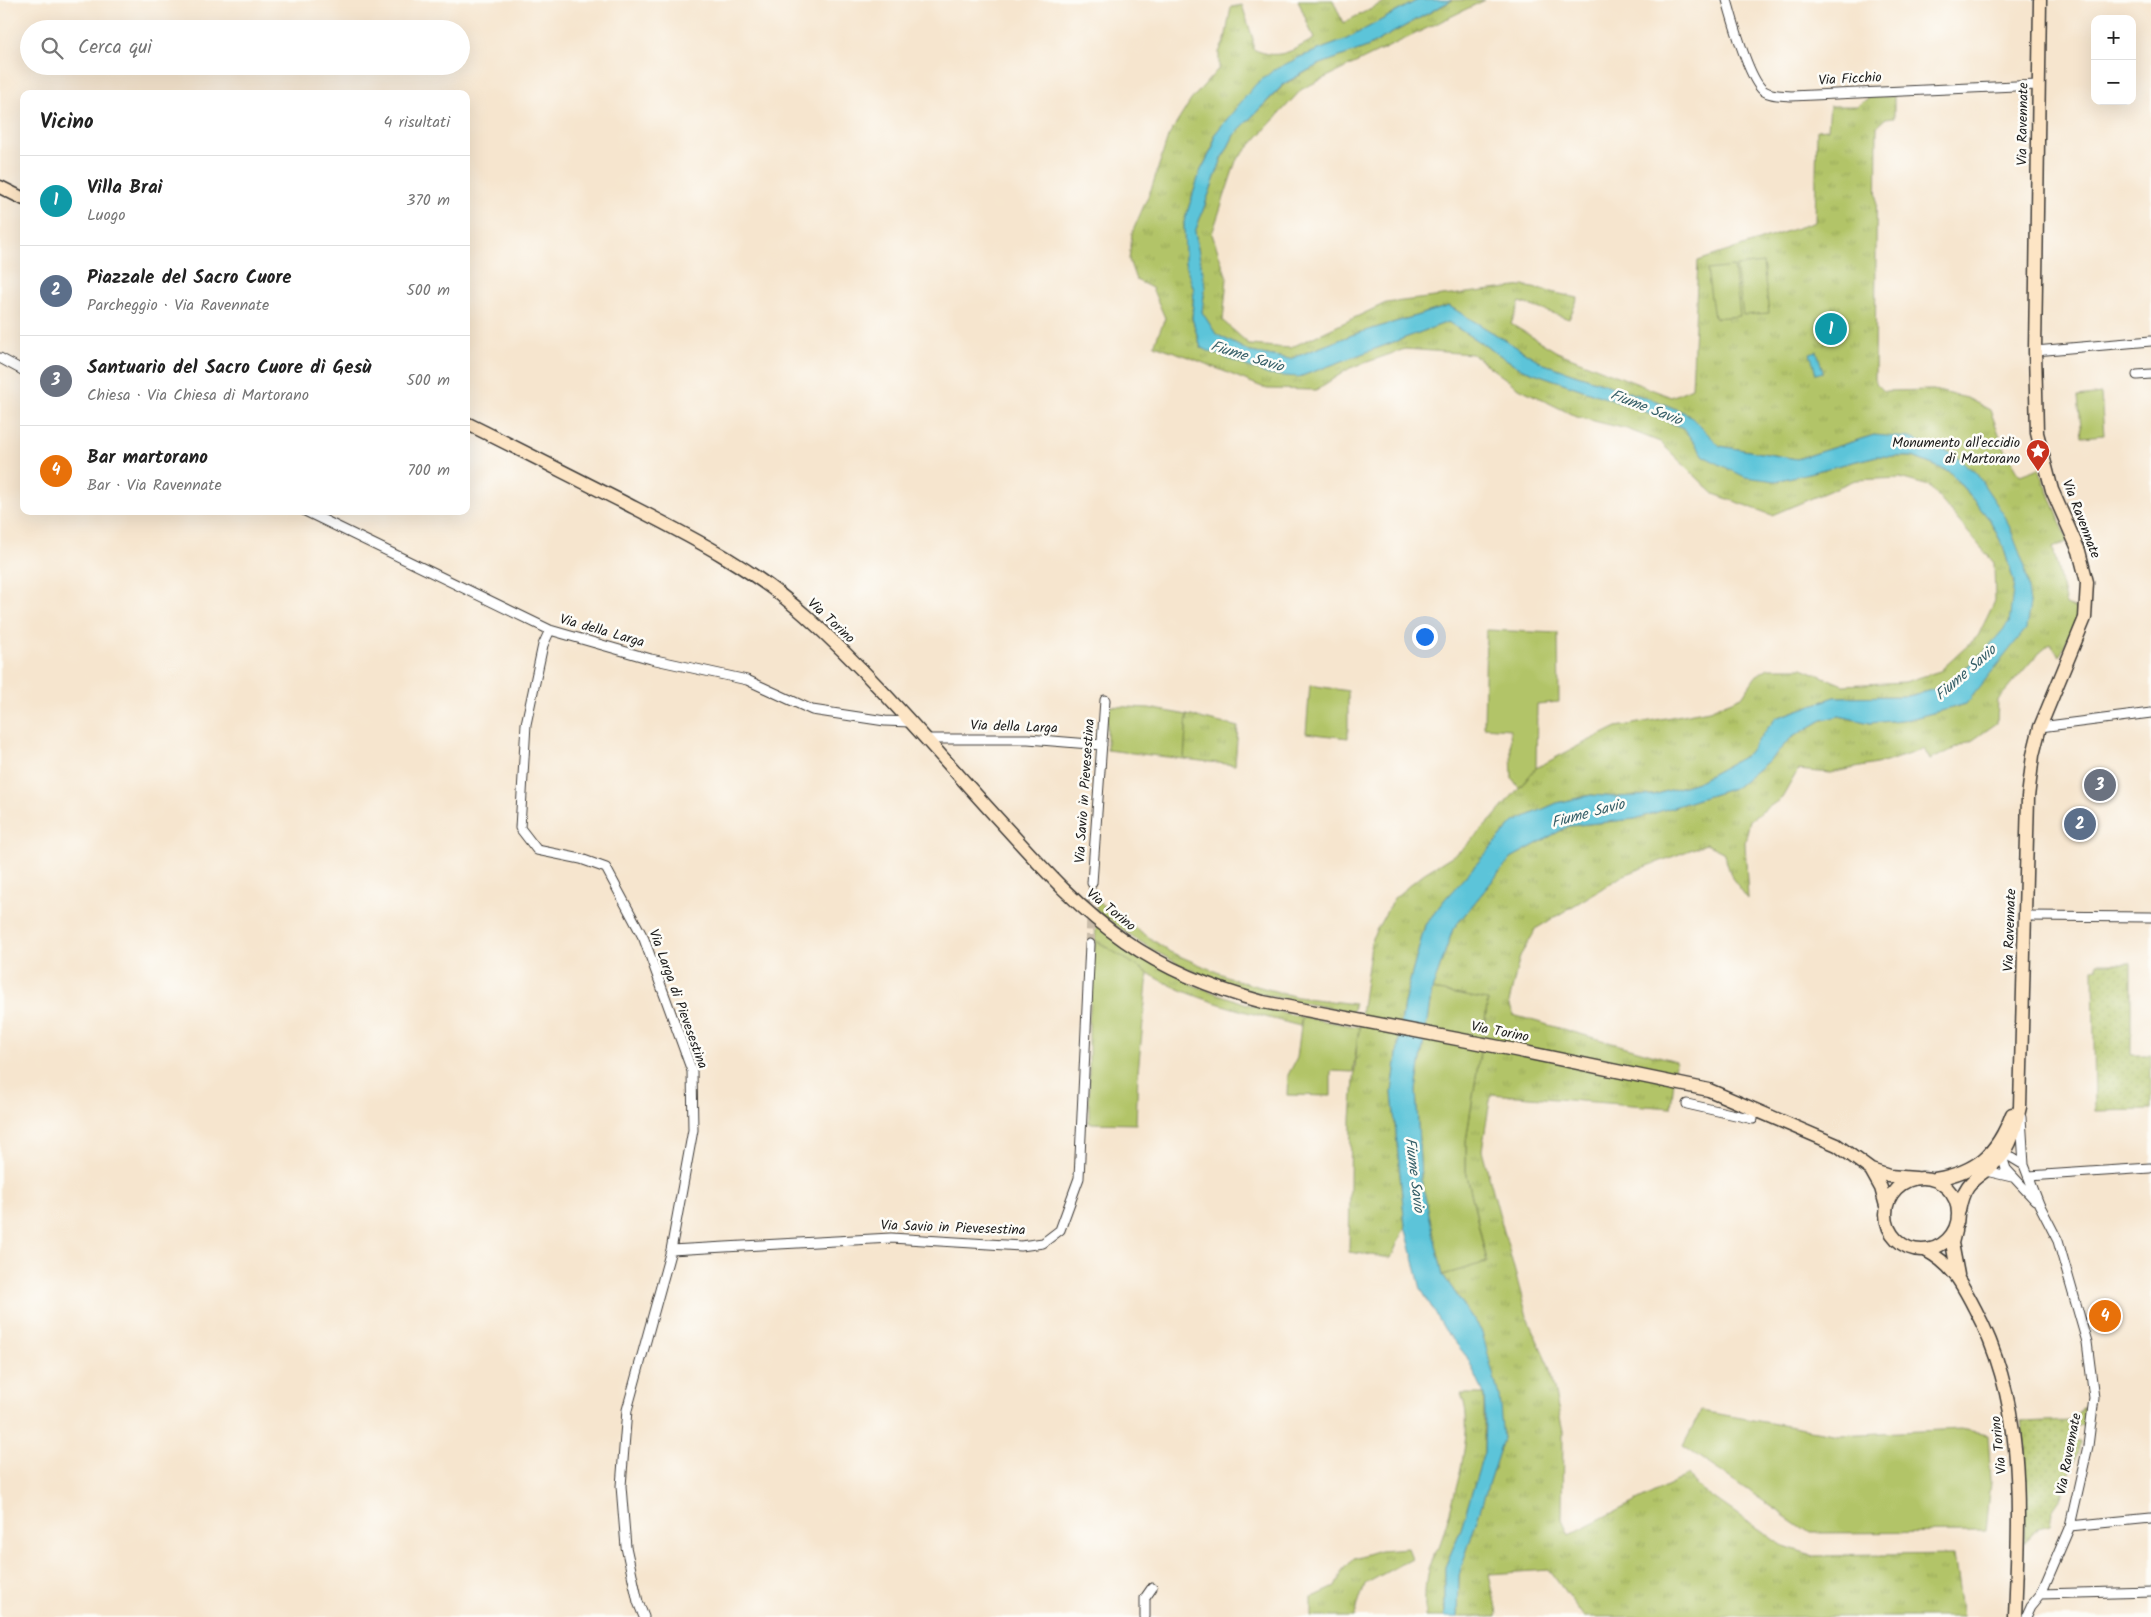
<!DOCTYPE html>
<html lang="it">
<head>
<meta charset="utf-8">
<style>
  body { margin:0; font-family:Kalam,sans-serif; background:#f6f6f6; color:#222 }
  .controls { position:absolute; right:15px; top:15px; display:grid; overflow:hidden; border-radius:10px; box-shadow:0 5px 20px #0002 }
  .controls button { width:45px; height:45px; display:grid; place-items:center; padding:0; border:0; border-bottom:1px solid #e0e0e0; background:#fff; color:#222; font:25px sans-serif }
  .you { position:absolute; left:1424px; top:636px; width:18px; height:18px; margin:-12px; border:4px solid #fff; border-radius:50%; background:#1a73e8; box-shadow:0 0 0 8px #1a73e833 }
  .badge { display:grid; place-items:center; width:32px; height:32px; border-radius:50%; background:#c8321e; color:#fff; font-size:16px; font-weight:700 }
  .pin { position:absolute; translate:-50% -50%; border:2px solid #fff; box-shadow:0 1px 5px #0006 }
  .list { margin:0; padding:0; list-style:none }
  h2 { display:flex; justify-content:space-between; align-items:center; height:65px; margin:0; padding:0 20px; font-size:21px }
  h2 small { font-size:16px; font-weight:400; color:#767676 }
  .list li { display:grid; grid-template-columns:32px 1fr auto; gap:15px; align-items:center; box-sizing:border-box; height:90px; padding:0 20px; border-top:1px solid #e0e0e0 }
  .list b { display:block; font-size:19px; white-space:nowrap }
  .list p { margin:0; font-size:16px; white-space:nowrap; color:#767676 }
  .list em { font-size:16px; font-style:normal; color:#767676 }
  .icon { flex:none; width:28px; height:28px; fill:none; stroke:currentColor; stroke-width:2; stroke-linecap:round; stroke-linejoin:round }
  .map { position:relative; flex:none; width:2151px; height:1617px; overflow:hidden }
  .search { position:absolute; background:#fff; box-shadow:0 5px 20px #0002; left:20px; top:20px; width:450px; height:55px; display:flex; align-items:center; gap:12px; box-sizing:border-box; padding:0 18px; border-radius:28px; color:#767676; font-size:19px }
  .panel { position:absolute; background:#fff; box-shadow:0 5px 20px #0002; left:20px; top:90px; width:450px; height:425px; border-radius:10px }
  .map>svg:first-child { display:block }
  .grass { fill:url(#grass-tufts); stroke:#677042 }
  .park { fill:url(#park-dots); stroke:#677042 }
  .garden { fill:#b2c468; stroke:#677042 }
  .water { fill:#5cc4d9; stroke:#3c707a }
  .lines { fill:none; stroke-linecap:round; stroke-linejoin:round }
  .street-tunnel { stroke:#cabdaa; stroke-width:9; stroke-dasharray:9 4.5; stroke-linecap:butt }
  .street-casing { stroke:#3d3a37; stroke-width:11 }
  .secondary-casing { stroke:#3d3a37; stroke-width:15 }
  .street { stroke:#fff; stroke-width:9 }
  .secondary { stroke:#fde5c5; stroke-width:12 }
  .labels { text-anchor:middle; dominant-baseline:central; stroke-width:5; stroke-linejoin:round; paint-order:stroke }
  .street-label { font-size:14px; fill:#1c1c1c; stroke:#fdfcf7 }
  .poi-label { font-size:14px; fill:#1c1c1c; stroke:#fdfcf7; text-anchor:end }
  .water-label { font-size:15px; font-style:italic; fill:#365f68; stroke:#fdfcf7 }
</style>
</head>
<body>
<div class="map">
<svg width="2151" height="1617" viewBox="0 0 2151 1617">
  <defs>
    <pattern id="grass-tufts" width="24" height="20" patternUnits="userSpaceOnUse" patternTransform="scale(1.25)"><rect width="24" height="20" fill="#b2c468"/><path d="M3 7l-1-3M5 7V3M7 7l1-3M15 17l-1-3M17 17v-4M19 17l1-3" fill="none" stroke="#98a85a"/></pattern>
    <pattern id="park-dots" width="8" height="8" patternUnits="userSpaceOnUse" patternTransform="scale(1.25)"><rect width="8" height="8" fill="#b2c468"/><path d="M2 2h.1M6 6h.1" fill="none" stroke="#98a85a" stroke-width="1.8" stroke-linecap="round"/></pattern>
  </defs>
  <rect width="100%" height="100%" fill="#fdfcf7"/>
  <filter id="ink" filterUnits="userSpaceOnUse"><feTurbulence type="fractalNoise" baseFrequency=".02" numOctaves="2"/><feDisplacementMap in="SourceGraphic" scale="10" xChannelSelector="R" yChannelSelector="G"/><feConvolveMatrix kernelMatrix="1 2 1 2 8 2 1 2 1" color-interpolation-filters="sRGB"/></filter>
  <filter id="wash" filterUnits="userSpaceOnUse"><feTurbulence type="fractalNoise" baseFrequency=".0096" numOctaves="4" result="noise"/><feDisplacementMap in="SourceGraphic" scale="20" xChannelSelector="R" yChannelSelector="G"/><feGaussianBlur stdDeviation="1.12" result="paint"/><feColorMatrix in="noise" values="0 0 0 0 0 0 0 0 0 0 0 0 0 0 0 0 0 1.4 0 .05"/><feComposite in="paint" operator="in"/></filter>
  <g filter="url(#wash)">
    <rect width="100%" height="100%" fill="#f6e5ce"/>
    <path class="grass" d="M 1298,0 L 1333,0 L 1343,23 L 1388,0 L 1418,0 L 1345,40 L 1300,57 L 1235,110 L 1214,135 L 1213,146 L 1200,172 L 1184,222 L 1185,263 L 1194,290 L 1192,318 L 1201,348 L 1299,377 L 1448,322 L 1520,368 L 1646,412 L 1683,428 L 1705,457 L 1776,481 L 1877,456 L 1913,457 L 1950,472 L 1990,520 L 2003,546 L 2014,582 L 2010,623 L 1983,653 L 1943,687 L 1909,696 L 1835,697 L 1776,718 L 1745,756 L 1697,782 L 1654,795 L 1617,797 L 1591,795 L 1557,803 L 1514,822 L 1445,899 L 1425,925 L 1404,1003 L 1392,1092 L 1405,1226 L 1391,1258 L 1349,1252 L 1351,1119 L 1357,1042 L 1372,938 L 1394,898 L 1423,874 L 1463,849 L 1493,818 L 1536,768 L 1580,745 L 1617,727 L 1709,710 L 1742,697 L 1756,676 L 1768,668 L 1802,668 L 1843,685 L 1905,682 L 1940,671 L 1978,636 L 1995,601 L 1994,563 L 1929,486 L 1900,478 L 1855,480 L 1772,515 L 1714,494 L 1660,442 L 1627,429 L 1577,417 L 1517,387 L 1472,354 L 1405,349 L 1350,368 L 1316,390 L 1267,389 L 1189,357 L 1154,345 L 1165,318 L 1152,288 L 1136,280 L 1129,260 L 1132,233 L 1152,187 L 1168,137 L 1191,100 L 1219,68 L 1219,52 L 1225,40 L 1231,7 L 1242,5 L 1253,39 L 1253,49 C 1279,61 1291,51 1314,39 Z
      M 1453,0 L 1485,0 L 1302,89 L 1236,161 L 1212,234 L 1227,278 L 1223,321 L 1250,345 L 1290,348 L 1386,303 L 1524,286 L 1578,298 L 1569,319 L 1520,302 L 1511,324 L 1557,352 L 1671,397 L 1692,388 L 1698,261 L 1815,222 L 1817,130 L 1828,129 L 1830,106 L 1857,106 L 1870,97 L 1894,96 L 1894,117 L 1886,118 L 1877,126 L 1875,382 L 1884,391 L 1933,390 L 1967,398 L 1990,410 L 2004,447 L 2020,475 L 2039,468 L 2068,541 L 2053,548 L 2066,605 L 2080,610 L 2060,656 L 2050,644 L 2035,657 L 1998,700 L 1997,723 L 1973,740 L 1930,760 L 1924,749 L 1886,762 L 1830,773 L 1798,770 L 1782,798 L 1750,820 L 1745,842 L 1748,899 L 1732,878 L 1723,852 L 1706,844 L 1624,875 L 1537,928 L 1520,956 L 1509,1002 L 1513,1015 L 1676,1061 L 1671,1108 L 1491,1094 L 1482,1150 L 1528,1320 L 1549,1366 L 1563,1431 L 1562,1520 L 1569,1535 L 1688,1475 L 1694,1484 L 1781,1545 L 1814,1556 L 1954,1554 L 1963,1617 L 1584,1617 L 1549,1570 L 1489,1574 L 1497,1613 L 1495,1617 L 1458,1617 L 1459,1575 L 1503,1439 L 1482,1332 L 1443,1275 L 1487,1261 L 1466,1171 L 1466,1141 L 1488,1001 L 1432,990 L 1453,929 L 1511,858 L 1569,826 L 1635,819 L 1737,787 L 1773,757 L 1791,738 L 1822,720 L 1839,716 L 1870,723 L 1910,719 L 1966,704 L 2030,603 L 1976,473 L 1874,435 L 1797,459 L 1720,446 L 1688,414 L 1659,402 L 1544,364 L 1449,306 L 1352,335 L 1290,359 L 1250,352 L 1216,334 L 1202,312 L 1205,287 L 1195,232 L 1221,161 L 1234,135 L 1285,84 L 1318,65 L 1367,47 Z
      M 1187,715 L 1238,727 L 1235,765 L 1184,759 Z
      M 1097,901 L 1170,952 L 1238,981 L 1297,997 L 1355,1004 L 1352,1012 C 1311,1004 1269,998 1229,985 C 1180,969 1137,942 1096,910 Z
      M 1096,925 L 1193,985 L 1247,1004 L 1302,1017 L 1300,1026 C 1262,1016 1223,1007 1186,992 C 1154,979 1125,959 1095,940 Z
      M 1461,1394 L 1484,1394 L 1484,1452 L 1461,1529 L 1445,1567 L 1445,1617 L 1425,1617 C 1425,1594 1423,1566 1439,1548 C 1450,1509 1478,1430 1461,1394 Z
      M 1408,1548 L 1412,1558 L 1365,1584 L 1354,1617 L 1311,1617 L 1311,1598 L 1335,1587 L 1342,1572 L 1354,1558 L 1380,1550 Z"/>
    <path class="park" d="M 2097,963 L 2131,963 L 2131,1055 L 2151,1055 L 2151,1110 L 2095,1111 L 2093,969 L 2097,968 Z
      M 2084,1406 L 2084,1426 L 2071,1426 L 2070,1440 L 2081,1441 L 2079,1453 L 2071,1466 L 2061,1498 L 2052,1511 L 2050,1525 L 2038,1528 L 2024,1543 L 2025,1448 L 2021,1422 L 2071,1420 Z"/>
    <path class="garden" d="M 1763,263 L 1769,313 L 1743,315 L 1736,266 Z
      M 1734,267 L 1740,316 L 1714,318 L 1707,270 Z
      M 2101,394 L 2104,435 L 2082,437 L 2078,397 Z
      M 1486,630 L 1558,633 L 1559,702 L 1537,704 L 1536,768 L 1519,788 L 1512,778 L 1510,729 L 1484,727 Z
      M 1310,685 L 1348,691 L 1348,738 L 1306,733 Z
      M 1107,706 L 1149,708 L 1187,715 L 1184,759 L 1107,750 Z
      M 1095,940 L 1148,973 L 1138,1072 L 1136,1124 L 1089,1123 L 1089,1022 Z
      M 1432,990 L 1488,1000 L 1466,1141 L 1466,1171 L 1487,1262 L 1443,1275 L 1421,1179 L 1416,1090 Z
      M 1302,1017 L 1359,1027 L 1353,1072 L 1331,1071 L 1331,1096 L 1287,1095 L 1288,1075 L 1297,1058 Z
      M 1701,1411 L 1839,1435 L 1960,1429 L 1988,1434 L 1991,1481 L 1986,1532 L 1810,1533 L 1683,1446 Z"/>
    <path class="water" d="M 1418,0 L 1452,0 L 1367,47 L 1318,65 L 1285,83 L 1234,135 L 1221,161 L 1195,232 L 1205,287 L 1202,312 L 1216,334 L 1250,352 L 1290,359 L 1352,335 L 1449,306 L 1544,364 L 1659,402 L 1688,414 L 1720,446 L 1797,459 L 1874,435 L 1910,438 L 1951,453 L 1976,473 L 2006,518 L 2025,567 L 2030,603 L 2026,629 L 1966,704 L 1910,719 L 1870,723 L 1839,716 L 1822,720 L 1791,738 L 1773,757 L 1737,787 L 1635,819 L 1569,826 L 1511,858 L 1453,929 L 1432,990 L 1416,1090 L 1421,1179 L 1443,1275 L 1482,1332 L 1499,1396 L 1503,1439 L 1459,1575 L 1458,1617 L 1445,1617 L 1445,1567 L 1461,1529 L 1484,1452 L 1485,1414 L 1484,1394 L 1467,1357 L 1445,1330 L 1421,1289 L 1405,1226 L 1392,1092 L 1404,1003 L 1425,925 L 1445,899 L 1514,822 L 1557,803 L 1591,795 L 1617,797 L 1654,795 L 1697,782 L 1745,756 L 1776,718 L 1835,697 L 1909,696 L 1943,687 L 1983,653 L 2009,623 L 2014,582 L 2003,546 L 1990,520 L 1950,472 L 1913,457 L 1877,456 L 1776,481 L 1745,477 L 1705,457 L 1683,428 L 1646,412 L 1520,368 L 1448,322 L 1299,377 L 1269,375 L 1201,348 L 1192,318 L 1194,290 L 1185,263 L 1184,222 L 1200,172 L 1213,147 L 1214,135 L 1256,84 L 1274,70 L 1300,57 L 1345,40 Z
      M 1817,351 L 1823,372 L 1816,374 L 1810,353 Z"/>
  </g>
  <g filter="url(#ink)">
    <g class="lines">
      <path class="street-tunnel" d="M 1090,944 L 1092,883"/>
      <g class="street-casing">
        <path id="street" d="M 1727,0 C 1732,18 1749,81 1764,91 C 1771,96 1782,95 1791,96 L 2038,85
          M 2035,351 L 2151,341
          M 0,358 L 24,371
          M 2137,375 L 2151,374
          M 305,511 L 550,630 L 651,659 L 747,680 L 812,710 L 885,721 L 910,722
          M 550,630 L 543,645 L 526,724 L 520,828 L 537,850 L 581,859 L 606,868 L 644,939 L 692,1071 L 693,1130 L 671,1250 L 627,1410 L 621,1486 L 626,1547 L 638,1602 L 644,1617
          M 2040,727 L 2151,713
          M 925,739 L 1028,739 L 1102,745
          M 1092,883 L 1105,700
          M 2025,916 L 2151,917
          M 1687,1104 L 1753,1119
          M 2021,1117 L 2024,1165 L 2039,1204 L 2058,1241 L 2087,1342 L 2094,1398 L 2088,1446 L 2070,1526 L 2041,1594 L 2031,1606 L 2026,1617
          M 2001,1153 L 2006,1169 L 2035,1200
          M 2001,1153 L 2004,1153 L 2024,1165
          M 1986,1171 L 2012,1177
          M 2029,1176 L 2150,1168
          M 671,1250 L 891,1238 L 1021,1246 L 1043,1243 L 1060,1230 L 1079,1178 L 1090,944
          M 2070,1526 L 2151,1518
          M 2041,1594 L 2151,1591
          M 1145,1617 L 1145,1598 L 1152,1588"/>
      </g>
      <g class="secondary-casing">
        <path id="secondary" d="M 0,187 L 24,199
          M 466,423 C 519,449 571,476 623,502 C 687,535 752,567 806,616 C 875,678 936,751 999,820 C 1038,863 1077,908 1125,941 C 1167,970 1214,989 1263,1002 L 1515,1050 L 1709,1090 L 1837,1145 L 1871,1170 L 1889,1176 L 1916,1178
          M 1871,1170 L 1881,1188 L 1886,1206
          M1886 1214a36 36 0 1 1 72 0a36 36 0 1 1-72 0Z
          M 1935,1179 C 1977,1172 1997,1154 2012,1114
          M 1959,1211 C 1965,1176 1979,1180 2000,1158 C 2013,1144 2016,1124 2020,1107 L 2028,797 L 2033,755 L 2040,727 L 2085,618 L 2087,582 L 2079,551 L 2052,490 L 2037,433 L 2035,351 L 2040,0
          M 1955,1231 L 1952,1243 L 1958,1275
          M 1925,1250 C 1952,1264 1961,1282 1975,1309 C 2027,1406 2019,1511 2015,1617"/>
      </g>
      <use href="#street" class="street"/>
      <use href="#secondary" class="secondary"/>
    </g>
  </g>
  <defs>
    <g id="sight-pin" transform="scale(1.25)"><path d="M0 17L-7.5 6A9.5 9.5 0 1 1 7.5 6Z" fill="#c8321e" stroke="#fdfcf7"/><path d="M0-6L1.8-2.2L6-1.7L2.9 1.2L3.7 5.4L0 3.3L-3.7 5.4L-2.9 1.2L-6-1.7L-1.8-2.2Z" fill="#fff"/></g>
  </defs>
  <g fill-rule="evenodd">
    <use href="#sight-pin" x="2038" y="451"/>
  </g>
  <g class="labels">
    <g class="street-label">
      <text transform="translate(1850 79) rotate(-3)">Via Ficchio</text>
      <text transform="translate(2023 124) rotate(-89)">Via Ravennate</text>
      <text transform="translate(2081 519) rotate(69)">Via Ravennate</text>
      <text transform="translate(831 621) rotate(43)">Via Torino</text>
      <text transform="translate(602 631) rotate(16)">Via della Larga</text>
      <text transform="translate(1014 727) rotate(2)">Via della Larga</text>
      <text transform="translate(1085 791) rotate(-86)">Via Savio in Pievesestina</text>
      <text transform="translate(1111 910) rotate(39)">Via Torino</text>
      <text transform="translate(2010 930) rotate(-88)">Via Ravennate</text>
      <text transform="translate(678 999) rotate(70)">Via Larga di Pievesestina</text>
      <text transform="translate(1500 1032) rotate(11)">Via Torino</text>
      <text transform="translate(953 1228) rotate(2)">Via Savio in Pievesestina</text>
      <text transform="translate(1999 1445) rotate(-96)">Via Torino</text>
      <text transform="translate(2069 1454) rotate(-79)">Via Ravennate</text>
    </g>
    <g class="poi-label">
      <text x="2020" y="443">Monumento all'eccidio<tspan x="2020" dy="16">di Martorano</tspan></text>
    </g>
    <g class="water-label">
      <text transform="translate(1247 357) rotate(17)">Fiume Savio</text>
      <text transform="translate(1646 408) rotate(21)">Fiume Savio</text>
      <text transform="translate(1966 673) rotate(-41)">Fiume Savio</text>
      <text transform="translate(1588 814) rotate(-15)">Fiume Savio</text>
      <text transform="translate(1414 1175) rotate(83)">Fiume Savio</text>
    </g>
  </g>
</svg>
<div class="controls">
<button>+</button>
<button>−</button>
</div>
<div class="you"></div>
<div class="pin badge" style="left:1831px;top:329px;background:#0f9aa8">1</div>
<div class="pin badge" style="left:2080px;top:824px;background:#5c6f8a">2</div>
<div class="pin badge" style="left:2100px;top:785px;background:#6b7280">3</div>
<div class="pin badge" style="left:2105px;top:1316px;background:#e8710a">4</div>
<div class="search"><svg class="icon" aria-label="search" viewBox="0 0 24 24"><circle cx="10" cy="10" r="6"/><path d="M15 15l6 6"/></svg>Cerca qui</div>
<section class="panel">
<h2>Vicino<small>4 risultati</small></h2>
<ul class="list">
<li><span class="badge" style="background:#0f9aa8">1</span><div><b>Villa Brai</b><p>Luogo</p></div><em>370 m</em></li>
<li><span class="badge" style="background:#5c6f8a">2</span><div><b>Piazzale del Sacro Cuore</b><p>Parcheggio · Via Ravennate</p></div><em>500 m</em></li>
<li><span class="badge" style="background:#6b7280">3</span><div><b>Santuario del Sacro Cuore di Gesù</b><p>Chiesa · Via Chiesa di Martorano</p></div><em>500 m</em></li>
<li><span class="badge" style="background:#e8710a">4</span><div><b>Bar martorano</b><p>Bar · Via Ravennate</p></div><em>700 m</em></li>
</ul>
</section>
</div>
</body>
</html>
